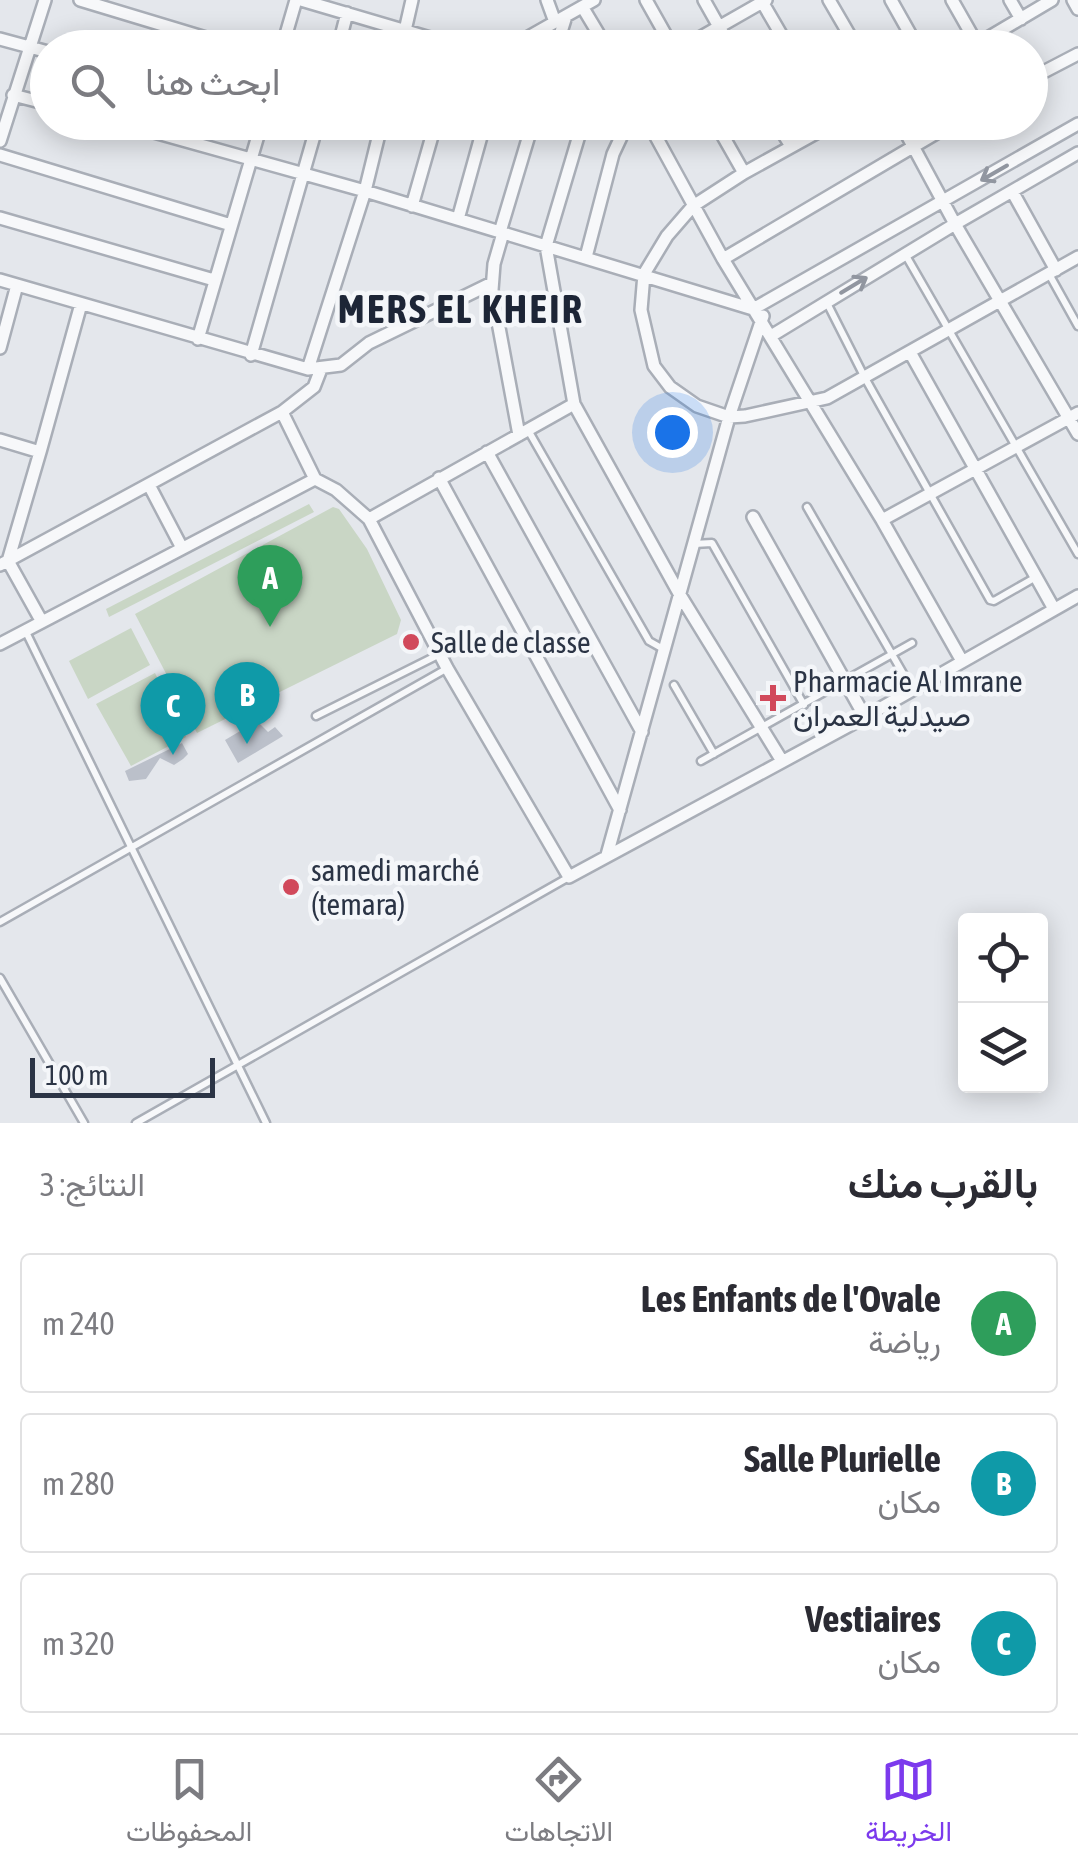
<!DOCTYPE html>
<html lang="ar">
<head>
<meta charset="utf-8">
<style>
  body { margin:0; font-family:"Asap Condensed",Vazirmatn,sans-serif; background:#f7f7f7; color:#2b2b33; direction:rtl }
  .controls { position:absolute; right:30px; bottom:30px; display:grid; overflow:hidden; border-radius:10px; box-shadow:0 5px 25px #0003 }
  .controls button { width:90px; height:90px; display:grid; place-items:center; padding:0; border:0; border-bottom:2px solid #e1e1e2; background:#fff; color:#2b2b33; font:50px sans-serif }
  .scale { position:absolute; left:30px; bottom:25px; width:185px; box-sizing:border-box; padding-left:10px; border:5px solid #2b3445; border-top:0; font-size:28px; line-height:35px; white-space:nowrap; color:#2b3445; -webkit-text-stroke:8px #f4f6f9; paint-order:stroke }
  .you { position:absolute; left:672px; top:432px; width:35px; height:35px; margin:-25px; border:8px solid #fff; border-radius:50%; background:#1a73e8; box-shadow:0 0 0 15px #1a73e833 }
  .badge { display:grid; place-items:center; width:65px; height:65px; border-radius:50%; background:#7c3aed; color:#fff; font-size:32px; font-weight:700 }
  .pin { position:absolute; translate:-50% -82px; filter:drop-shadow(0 2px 5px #0008) }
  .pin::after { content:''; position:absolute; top:52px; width:35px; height:30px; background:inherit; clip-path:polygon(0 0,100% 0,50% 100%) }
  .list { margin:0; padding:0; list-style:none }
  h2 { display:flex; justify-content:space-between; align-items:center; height:130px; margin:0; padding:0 40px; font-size:42px }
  h2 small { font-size:32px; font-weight:400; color:#7c7c81 }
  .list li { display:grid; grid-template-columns:65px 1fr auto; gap:30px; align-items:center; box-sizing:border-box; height:140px; margin:0 20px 20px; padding:0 20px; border:2px solid #e1e1e2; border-radius:10px }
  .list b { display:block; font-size:38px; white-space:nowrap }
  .list p { margin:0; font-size:32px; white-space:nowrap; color:#7c7c81 }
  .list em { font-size:32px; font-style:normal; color:#7c7c81 }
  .icon { flex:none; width:55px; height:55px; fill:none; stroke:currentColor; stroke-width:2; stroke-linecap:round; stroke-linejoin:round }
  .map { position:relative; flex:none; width:1078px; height:1123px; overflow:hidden; direction:ltr }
  .search { position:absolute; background:#fff; box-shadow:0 5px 25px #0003; left:30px; right:30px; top:30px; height:110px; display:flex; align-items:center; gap:25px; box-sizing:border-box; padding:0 35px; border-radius:55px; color:#7c7c81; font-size:38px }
  .sheet { height:610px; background:#fff }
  nav { display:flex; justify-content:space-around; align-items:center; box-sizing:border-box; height:140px; border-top:2px solid #e1e1e2; background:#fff; font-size:28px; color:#7c7c81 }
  nav a { display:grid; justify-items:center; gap:5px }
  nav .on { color:#7c3aed }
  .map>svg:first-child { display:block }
  .green { fill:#c9d6c5 }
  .building { fill:#bbc0ca }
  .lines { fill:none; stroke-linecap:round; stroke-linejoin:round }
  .service-casing { stroke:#a9aeb7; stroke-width:11 }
  .minor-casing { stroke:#a9aeb7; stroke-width:16 }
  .service { stroke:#f7f8fa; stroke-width:6 }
  .minor { stroke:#f7f8fa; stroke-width:11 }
  .oneway { stroke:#9196a0 }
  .poi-dot { fill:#d1495b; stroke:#f4f6f9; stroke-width:4 }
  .labels { text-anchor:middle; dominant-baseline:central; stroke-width:9; stroke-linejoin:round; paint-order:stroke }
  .poi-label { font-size:30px; fill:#2b3445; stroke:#f4f6f9; text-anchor:start }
  .district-label { font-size:40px; font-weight:bold; letter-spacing:2.5px; fill:#1d2536; stroke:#f4f6f9 }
</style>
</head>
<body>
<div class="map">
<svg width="1078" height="1123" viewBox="0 0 1078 1123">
  <rect width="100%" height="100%" fill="#e4e7ec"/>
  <path class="green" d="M 309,504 L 314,512 L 109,617 L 106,609 Z
    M 333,507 L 339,509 L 367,549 L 401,620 L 397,634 L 197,733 L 135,614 Z
    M 131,628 L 150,665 L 88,699 L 69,661 Z
    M 155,673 L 186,737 L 131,766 L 96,704 Z"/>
  <path class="building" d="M 252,724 L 260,724 L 268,732 L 275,727 L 283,736 L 238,763 L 225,740 Z
    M 182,743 L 188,754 L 183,759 L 174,765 L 160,758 L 146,779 L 129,781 L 125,771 Z"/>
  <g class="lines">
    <g class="service-casing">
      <path id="service" d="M 905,254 L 1078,554
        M 1049,274 L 1078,326
        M 827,303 L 865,378 L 990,600 L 994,601 L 1036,577
        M 528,430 L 649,641 L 665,650
        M 807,507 L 912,689
        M 694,544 L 712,543 L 804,705
        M 26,632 L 266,1123
        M 674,685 L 714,754
        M 316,716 L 438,655
        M 701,761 L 912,643
        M 0,922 L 446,669
        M 0,978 L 84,1123
        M 136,1123 L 569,877"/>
    </g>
    <g class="minor-casing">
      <path id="minor" d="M 80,0 L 239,48
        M 301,0 L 464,48
        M 547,0 L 555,22
        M 646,0 L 673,48
        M 704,0 L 731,48
        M 761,0 L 789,48
        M 829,0 L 857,48
        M 891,0 L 918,48
        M 952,0 L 977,44
        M 1010,0 L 1021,19
        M 1073,0 L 1078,9
        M 583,8 L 607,48
        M 0,39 L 48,52
        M 282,48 L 296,0
        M 338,48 L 347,13
        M 401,48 L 412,0
        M 509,48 L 594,0
        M 556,48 L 566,16
        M 682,48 L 766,0
        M 971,48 L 1052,0
        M 1030,79 L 1078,54
        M 13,95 L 48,104
        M 118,122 L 365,191 L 753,309 L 1078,124
        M 583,122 L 546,246 L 574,404 L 680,595 L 782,761
        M 648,122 L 723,259 L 882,520 L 962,661
        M 715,122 L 744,173
        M 776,122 L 791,146
        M 836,122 L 744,173 L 693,206 L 667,236 L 644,274 L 641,310 L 654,366 L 670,387 L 697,406 L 729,417 L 745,416 L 827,398 L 1078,257
        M 900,122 L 955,224 L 1078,434
        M 0,141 L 45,0
        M 0,155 L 231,225
        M 1012,191 L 1056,270
        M 412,206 L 436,122
        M 0,218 L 214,280
        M 458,219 L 485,122
        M 500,232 L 533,122
        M 503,233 L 494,264 L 492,290 L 519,435
        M 586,257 L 613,154 L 628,122
        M 723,259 L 955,122
        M 0,280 L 308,369 L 341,365 L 369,343 L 492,283
        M 771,336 L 955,224 L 1078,153
        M 198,339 L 262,122
        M 0,348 L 17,285
        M 911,354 L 1054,609
        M 251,355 L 318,122
        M 308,369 L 365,191 L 382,122
        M 282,412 L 315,479
        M 0,440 L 40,452 L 81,304
        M 40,452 L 8,561 L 42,622
        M 487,452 L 642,732
        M 439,478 L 620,810
        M 149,485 L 182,548
        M 753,517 L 865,717
        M 369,519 L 574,404
        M 882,520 L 1078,413
        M 0,565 L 282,412 L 314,387 L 321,369
        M 0,644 L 315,479 L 336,490 L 369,519 L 447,668 L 569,877 L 865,717 L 1078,596
        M 607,855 L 729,417 L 763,316"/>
    </g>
    <use href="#service" class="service"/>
    <use href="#minor" class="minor"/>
  </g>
  <defs><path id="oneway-shaft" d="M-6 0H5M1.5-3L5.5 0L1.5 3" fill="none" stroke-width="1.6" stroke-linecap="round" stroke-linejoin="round" transform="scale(2.5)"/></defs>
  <g class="oneway">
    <use href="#oneway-shaft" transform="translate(994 173) rotate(150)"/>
    <use href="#oneway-shaft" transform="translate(854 285) rotate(-31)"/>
  </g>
  <g class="poi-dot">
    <circle cx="411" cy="642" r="10"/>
    <path d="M768 683h10v10h10v10h-10v10h-10v-10h-10v-10h10z"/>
    <circle cx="291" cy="887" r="10"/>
  </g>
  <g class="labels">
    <g class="poi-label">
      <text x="431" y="642">Salle de classe</text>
      <text x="793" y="681">Pharmacie Al Imrane<tspan x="793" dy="34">صيدلية العمران</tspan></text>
      <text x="311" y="870">samedi marché<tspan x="311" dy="34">(temara)</tspan></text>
    </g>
    <g class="district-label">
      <text x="461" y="308">MERS EL KHEIR</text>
    </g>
  </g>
</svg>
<div class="controls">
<button><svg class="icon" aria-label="locate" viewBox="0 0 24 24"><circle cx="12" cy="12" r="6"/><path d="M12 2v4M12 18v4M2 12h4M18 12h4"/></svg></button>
<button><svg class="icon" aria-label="layers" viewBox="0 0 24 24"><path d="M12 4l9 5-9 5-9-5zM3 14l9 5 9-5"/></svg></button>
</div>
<div class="scale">100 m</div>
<div class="you"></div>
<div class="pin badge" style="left:270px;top:627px;background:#2e9e5b">A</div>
<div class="pin badge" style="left:247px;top:744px;background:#0f9aa8">B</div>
<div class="pin badge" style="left:173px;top:755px;background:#0f9aa8">C</div>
<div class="search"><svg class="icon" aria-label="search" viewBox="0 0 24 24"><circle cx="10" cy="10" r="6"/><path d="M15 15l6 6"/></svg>ابحث هنا</div>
</div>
<section class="sheet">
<h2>بالقرب منك<small>النتائج: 3</small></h2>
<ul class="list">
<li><span class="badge" style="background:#2e9e5b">A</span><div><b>Les Enfants de l'Ovale</b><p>رياضة</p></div><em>240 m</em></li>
<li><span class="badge" style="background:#0f9aa8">B</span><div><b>Salle Plurielle</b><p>مكان</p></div><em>280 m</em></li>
<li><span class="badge" style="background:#0f9aa8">C</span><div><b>Vestiaires</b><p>مكان</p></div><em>320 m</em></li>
</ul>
</section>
<nav>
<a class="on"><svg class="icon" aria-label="map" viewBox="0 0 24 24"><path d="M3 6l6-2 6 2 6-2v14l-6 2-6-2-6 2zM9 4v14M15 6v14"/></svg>الخريطة</a>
<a><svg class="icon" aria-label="directions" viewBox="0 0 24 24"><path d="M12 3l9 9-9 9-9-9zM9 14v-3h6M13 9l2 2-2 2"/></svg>الاتجاهات</a>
<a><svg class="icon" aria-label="saved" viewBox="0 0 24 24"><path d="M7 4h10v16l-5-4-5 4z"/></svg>المحفوظات</a>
</nav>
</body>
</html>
